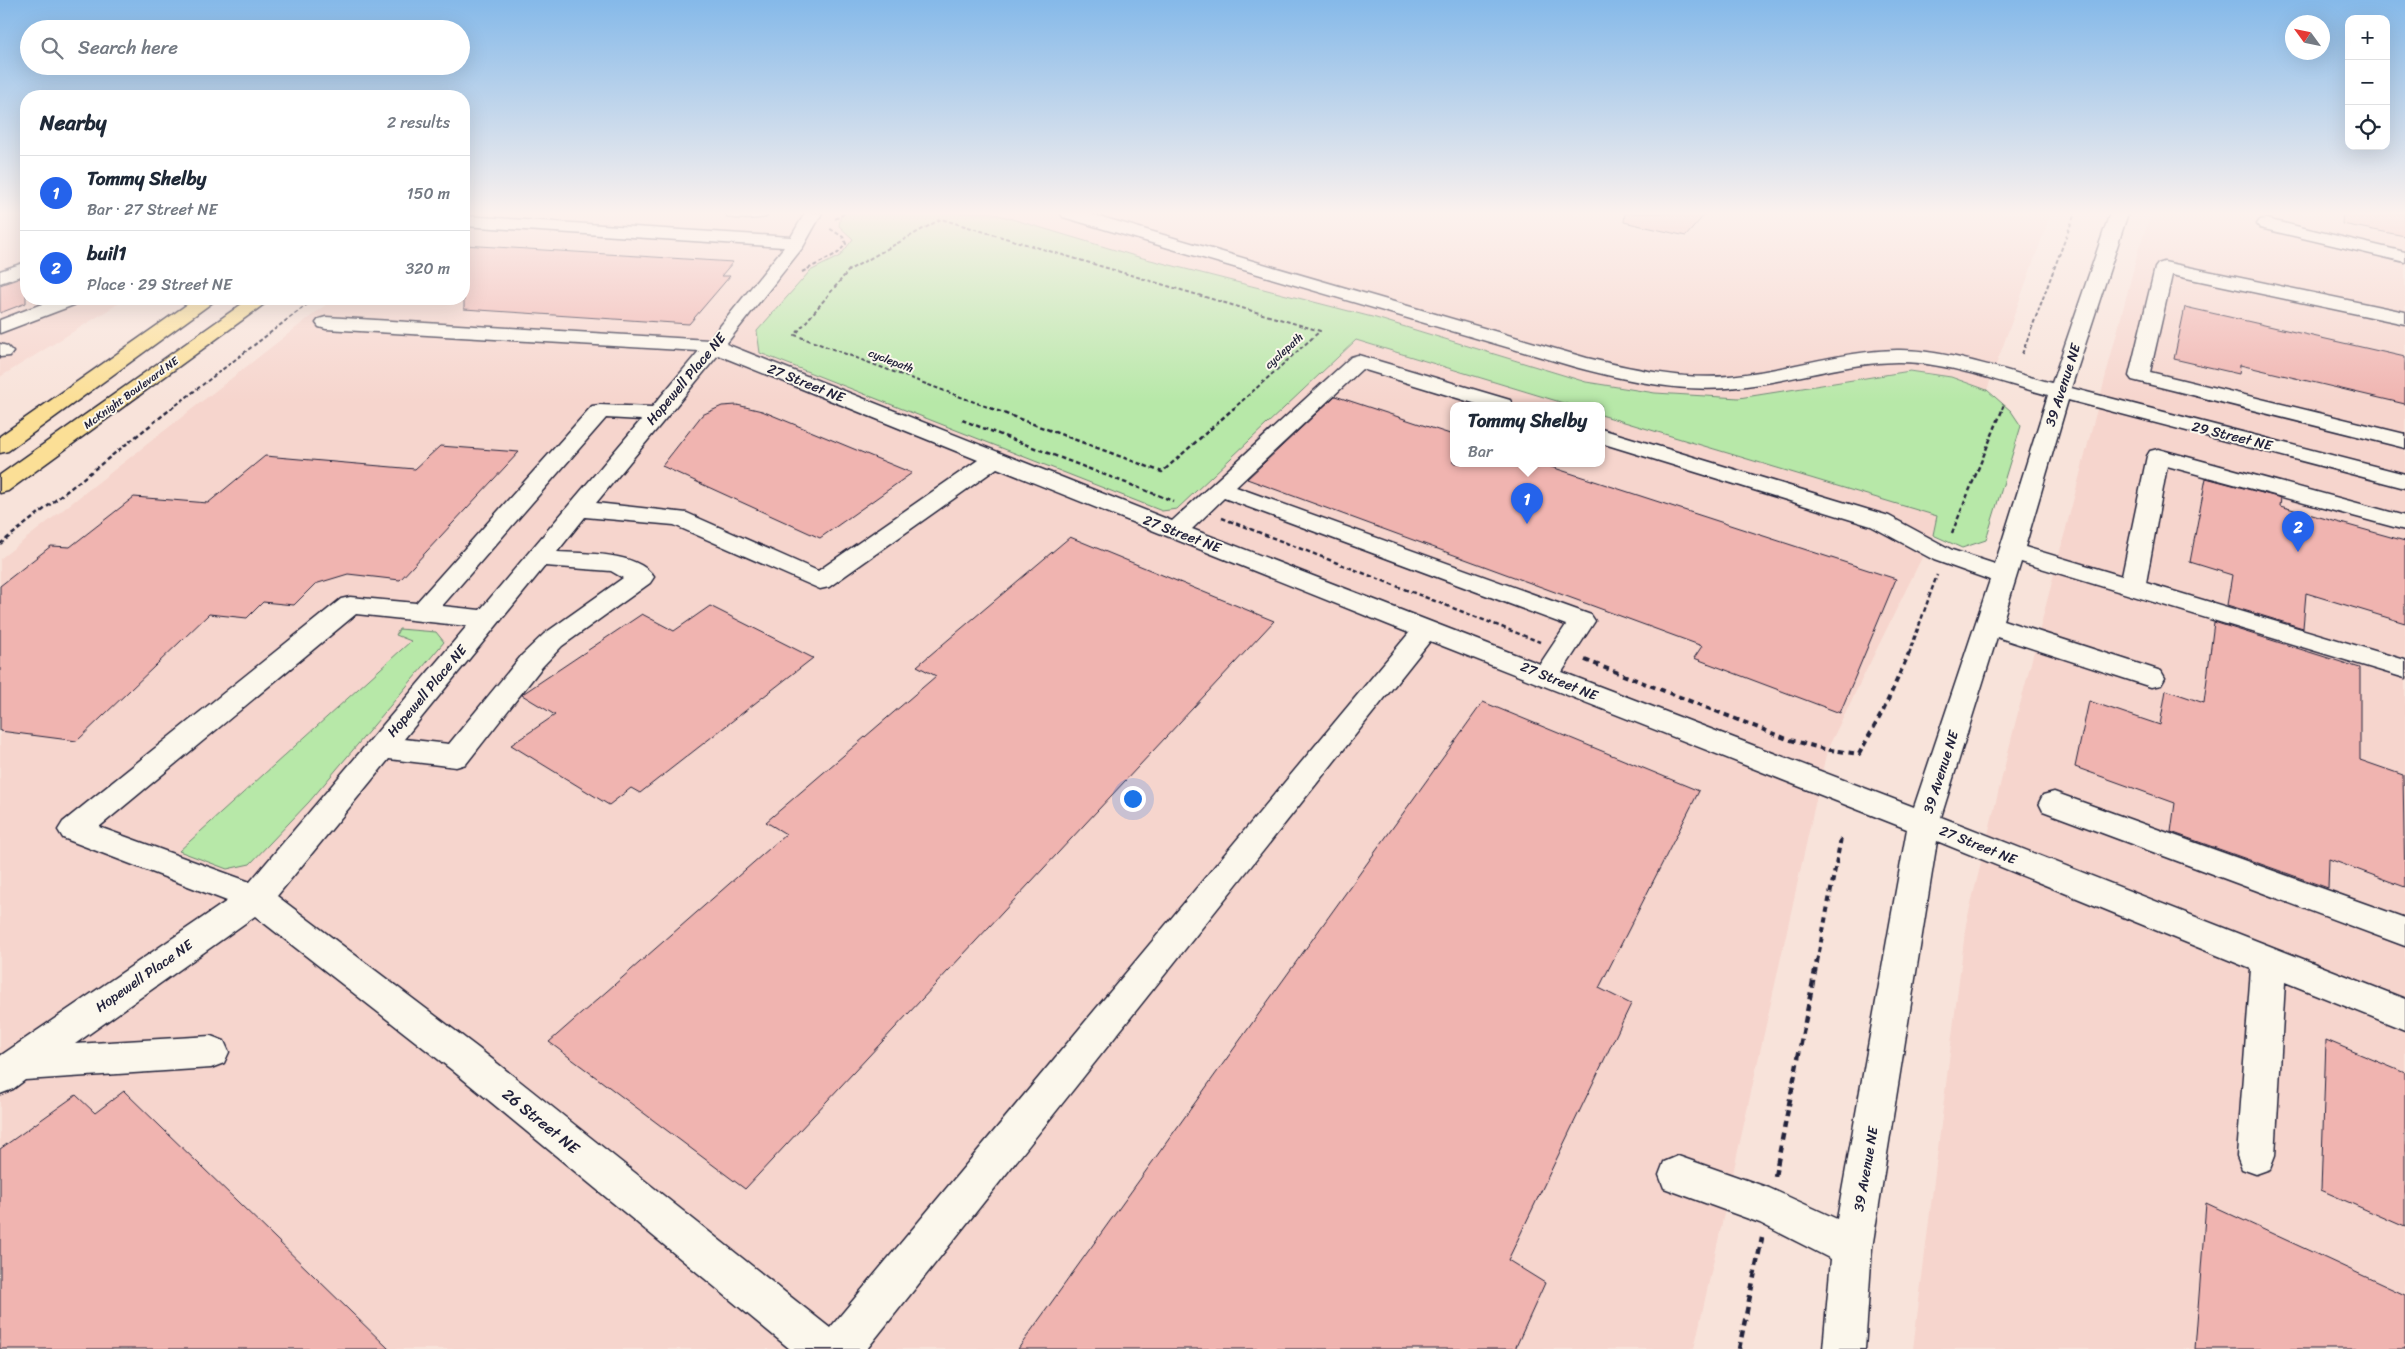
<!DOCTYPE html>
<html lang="en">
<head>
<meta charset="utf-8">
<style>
  body { margin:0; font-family:Sriracha,sans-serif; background:#f2f2f3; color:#1f2937 }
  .controls { position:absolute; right:15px; top:15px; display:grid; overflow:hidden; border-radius:10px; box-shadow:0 5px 20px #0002 }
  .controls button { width:45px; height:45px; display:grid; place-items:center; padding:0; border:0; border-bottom:1px solid #e0e1e3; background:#fff; color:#1f2937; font:25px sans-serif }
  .compass { position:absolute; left:2285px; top:15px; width:45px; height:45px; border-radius:50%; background:#fff; box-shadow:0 5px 20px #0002; rotate:303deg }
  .you { position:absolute; left:1132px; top:798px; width:18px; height:18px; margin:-12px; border:4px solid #fff; border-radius:50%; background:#1a73e8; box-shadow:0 0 0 8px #1a73e833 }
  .badge { display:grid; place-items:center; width:32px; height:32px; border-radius:50%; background:#2563eb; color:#fff; font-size:16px; font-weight:700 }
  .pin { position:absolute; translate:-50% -41px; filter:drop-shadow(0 1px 2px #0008) }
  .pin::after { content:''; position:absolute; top:26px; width:18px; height:15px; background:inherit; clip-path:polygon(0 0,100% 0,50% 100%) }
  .popup { position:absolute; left:1450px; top:402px; width:155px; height:65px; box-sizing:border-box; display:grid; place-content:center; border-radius:10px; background:#fff; filter:drop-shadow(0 1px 4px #0005); font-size:16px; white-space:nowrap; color:#747a83 }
  .popup b { font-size:19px; color:#1f2937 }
  .popup::after { content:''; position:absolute; left:50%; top:100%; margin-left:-10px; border:10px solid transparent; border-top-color:#fff }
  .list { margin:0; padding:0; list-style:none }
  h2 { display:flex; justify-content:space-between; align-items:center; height:65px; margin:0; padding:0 20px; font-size:21px }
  h2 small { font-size:16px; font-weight:400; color:#747a83 }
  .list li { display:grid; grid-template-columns:32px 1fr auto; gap:15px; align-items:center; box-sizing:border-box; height:75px; padding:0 20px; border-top:1px solid #e0e1e3 }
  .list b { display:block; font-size:19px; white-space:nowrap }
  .list p { margin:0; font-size:16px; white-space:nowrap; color:#747a83 }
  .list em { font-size:16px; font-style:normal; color:#747a83 }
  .icon { flex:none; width:28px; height:28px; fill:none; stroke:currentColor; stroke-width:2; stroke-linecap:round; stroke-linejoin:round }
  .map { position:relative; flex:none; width:2405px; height:1349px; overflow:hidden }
  .search { position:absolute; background:#fff; box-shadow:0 5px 20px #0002; left:20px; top:20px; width:450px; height:55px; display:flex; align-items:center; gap:12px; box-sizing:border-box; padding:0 18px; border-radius:28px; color:#747a83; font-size:19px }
  .panel { position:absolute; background:#fff; box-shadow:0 5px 20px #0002; left:20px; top:90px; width:450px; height:215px; border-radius:20px }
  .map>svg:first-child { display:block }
  .built { fill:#f6d5cd }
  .green { fill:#b7e8a8; stroke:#6c8572 }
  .building { fill:#f0b4b0; stroke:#22223b }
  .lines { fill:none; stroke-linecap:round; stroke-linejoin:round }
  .minor-casing { stroke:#22223b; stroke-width:3 }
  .major-casing { stroke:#22223b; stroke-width:3 }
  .path-far3 { stroke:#22223b; stroke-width:2; stroke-dasharray:4 2.5; stroke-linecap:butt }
  .path-far2 { stroke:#22223b; stroke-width:2.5; stroke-dasharray:4.5 3; stroke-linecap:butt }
  .path-far1 { stroke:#22223b; stroke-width:4; stroke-dasharray:5.5 4.5; stroke-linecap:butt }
  .path { stroke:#22223b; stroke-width:4.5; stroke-dasharray:7 5; stroke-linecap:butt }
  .minor { fill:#fbf7ec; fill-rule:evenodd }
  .major { fill:#fbdf96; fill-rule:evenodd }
  .labels { text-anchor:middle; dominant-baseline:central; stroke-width:4; stroke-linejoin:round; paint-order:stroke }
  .far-street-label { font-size:11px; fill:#22223b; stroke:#fbf7ec }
  .street-label { font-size:14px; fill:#22223b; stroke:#fbf7ec }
  .near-street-label { font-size:16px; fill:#22223b; stroke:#fbf7ec }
</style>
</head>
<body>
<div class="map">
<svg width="2405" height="1349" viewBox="0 0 2405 1349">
  <rect width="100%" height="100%" fill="#f8e3da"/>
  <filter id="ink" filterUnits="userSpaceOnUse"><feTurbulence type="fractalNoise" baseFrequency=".02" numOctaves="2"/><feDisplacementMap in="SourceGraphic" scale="10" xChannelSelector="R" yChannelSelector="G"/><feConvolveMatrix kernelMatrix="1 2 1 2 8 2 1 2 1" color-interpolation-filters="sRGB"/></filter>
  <g filter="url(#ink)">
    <path class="built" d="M 0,213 L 26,213 L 26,299 L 126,299 L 0,377 Z
      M 464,213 L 841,213 L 839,226 L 853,239 L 840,256 L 810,271 L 1177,509 L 1356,340 L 1570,405 L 1453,405 L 1453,463 L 1601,463 L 1601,415 L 1937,516 L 1933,535 L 1827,750 L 1694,1349 L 0,1349 L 0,559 L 333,299 L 464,299 Z
      M 992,213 L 2051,213 L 1987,390 L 1951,377 L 1910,371 L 1739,398 L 1655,393 L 1586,382 L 1376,318 L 1135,256 Z
      M 2152,213 L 2405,213 L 2405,1349 L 1913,1349 L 1966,924 L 2015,724 L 2139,248 Z"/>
    <path class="green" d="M 841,213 L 992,213 L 1135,256 L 1376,318 L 1586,382 L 1655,393 L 1739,398 L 1910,371 L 1951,377 L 1987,390 L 2011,411 L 2021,426 L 1986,540 L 1962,548 L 1933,535 L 1937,516 L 1601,415 L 1601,405 L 1570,405 L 1356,340 L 1177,509 L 1162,511 L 760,353 L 757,331 L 810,271 L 840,256 L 853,239 L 839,226 Z
      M 399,629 L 436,632 L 444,642 L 309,802 L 250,864 L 227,869 L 179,851 L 411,641 L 396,635 Z"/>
    <path class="building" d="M 1625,213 L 1706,213 L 1686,236 L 1624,222 Z
      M 2343,213 L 2405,213 L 2405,236 L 2342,224 Z
      M 464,245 L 733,262 L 721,276 L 730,276 L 689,324 L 464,309 Z
      M 26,276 L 26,303 L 0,313 L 0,285 Z
      M 2185,307 L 2405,357 L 2405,404 L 2240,365 L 2239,374 L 2174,359 Z
      M 1335,396 L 1453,435 L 1453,463 L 1539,463 L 1896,579 L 1840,713 L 1694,658 L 1702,646 L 1247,479 Z
      M 737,405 L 762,411 L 912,473 L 820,538 L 662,466 L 702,415 L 722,406 Z
      M 440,446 L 519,452 L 400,580 L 348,574 L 315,584 L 294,605 L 263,602 L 247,618 L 209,614 L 77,741 L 0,731 L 0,586 L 51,546 L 70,547 L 134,497 L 208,503 L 265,456 L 415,469 Z
      M 2206,478 L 2281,498 L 2280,506 L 2405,541 L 2405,623 L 2306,593 L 2303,628 L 2227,605 L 2232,575 L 2190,562 Z
      M 1070,537 L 1274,621 L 745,1189 L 549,1042 L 786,834 L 766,822 L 936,676 L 917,666 Z
      M 710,606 L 813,658 L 640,793 L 631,788 L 609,805 L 511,745 L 555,715 L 522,695 L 524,693 L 642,614 L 674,631 Z
      M 2214,622 L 2360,668 L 2360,760 L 2403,775 L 2405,887 L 2329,859 L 2328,888 L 2171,832 L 2175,803 L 2075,767 L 2089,701 L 2160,725 L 2166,690 L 2204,703 Z
      M 1483,702 L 1699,791 L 1599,988 L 1631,1004 L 1508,1260 L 1545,1283 L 1515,1349 L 1018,1349 Z
      M 2326,1040 L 2405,1073 L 2405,1227 L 2321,1190 Z
      M 124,1091 L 389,1349 L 0,1349 L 0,1149 L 76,1095 L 95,1113 Z
      M 2206,1203 L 2405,1295 L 2405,1349 L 2195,1349 Z"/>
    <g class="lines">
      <g class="minor-casing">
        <path id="minor" d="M 726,213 L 768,213 L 766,217 C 755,219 739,219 728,217 Z
          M 805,213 L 822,213 L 803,247 L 726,344 L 1172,521 L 1351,357 L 1358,355 L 1365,357 L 1510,400 L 1513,405 L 1480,405 L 1362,369 L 1236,487 L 1591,615 L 1595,621 L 1562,672 L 1914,807 L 1990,580 L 1934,560 L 1871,526 L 1601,443 L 1601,429 L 1889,516 L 1952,550 L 1995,564 L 2048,395 C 2002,383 1944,361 1897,362 C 1839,363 1785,384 1728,388 C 1676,392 1625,380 1575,367 L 1063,217 L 1061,213 L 1088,213 L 1587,358 C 1634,369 1681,380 1729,376 C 1786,371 1840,351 1897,350 C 1946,349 2005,371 2052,383 L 2110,213 L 2128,213 L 2071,388 L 2405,474 L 2405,488 L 2068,400 L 2025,547 L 2122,576 L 2147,456 L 2150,451 L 2158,449 L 2405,516 L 2405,530 L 2167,466 L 2146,583 L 2405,660 L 2405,678 L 2021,562 L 2003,620 L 2161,671 L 2165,678 L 2161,685 L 2151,687 L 1997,637 L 1941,817 L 2405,999 L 2405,1030 L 2285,982 L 2275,1156 L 2270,1169 L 2256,1174 L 2242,1169 L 2237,1156 L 2251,969 L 1937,841 L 1872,1248 L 1865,1349 L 1823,1349 L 1831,1259 L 1760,1223 L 1664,1188 L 1659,1175 L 1664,1162 L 1678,1156 L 1769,1188 L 1837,1219 L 1907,829 L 1430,641 L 867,1349 L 790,1349 L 452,1070 L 255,916 L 75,1044 L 211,1036 L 224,1041 L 229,1052 L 224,1063 L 211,1068 L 25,1080 L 13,1089 L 0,1094 L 0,1056 L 227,901 L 63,838 L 58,830 L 63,822 L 341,599 L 350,597 L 416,603 L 592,406 L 600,405 L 652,407 L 699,351 L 326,329 L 319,327 L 316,323 L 319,319 L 326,317 L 709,340 L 784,247 L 464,226 L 464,216 L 791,237 ZM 718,355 L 978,460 L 818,571 L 687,513 L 596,503 ZM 606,418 L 641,420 L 480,610 L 442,606 ZM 997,468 L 1409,633 L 830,1328 L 478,1048 L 277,896 L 389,759 L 456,767 L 466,764 L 542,667 L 562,646 L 650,583 L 654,577 C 637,551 585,554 557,552 L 585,517 L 674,525 L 820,589 L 829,587 ZM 1224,498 L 1566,625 L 1540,664 L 1192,529 ZM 545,566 L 611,571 L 623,578 L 544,634 L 522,655 L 449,744 L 404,739 ZM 356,614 L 467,626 L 250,882 L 99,827 Z
          M 2266,219 L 2405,252 L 2405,262 L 2260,228 L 2257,224 L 2260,220 Z
          M 26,262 L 26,274 L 0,283 L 0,271 Z
          M 2164,262 L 2405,312 L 2405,324 L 2172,275 L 2150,372 L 2405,434 L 2405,448 L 2132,380 L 2129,376 L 2155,268 L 2158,264 Z
          M 55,299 L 82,299 L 79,303 L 0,333 L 0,320 Z
          M 0,344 L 7,346 L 13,352 L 10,356 L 0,357 Z
          M 2054,792 L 2405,918 L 2405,946 L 2043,811 L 2039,803 L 2043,795 Z"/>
      </g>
      <g class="major-casing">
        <path id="major" d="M 195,299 L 217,299 L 8,451 L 0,453 L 0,436 Z
          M 249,299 L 271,299 L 8,491 L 0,493 L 0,475 Z"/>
      </g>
      <path class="path-far3" d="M 835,219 L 846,213
        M 802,272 L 838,253 L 846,244 L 843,237 L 829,228
        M 2022,354 L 2075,213
        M 171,409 L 314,299
        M 993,409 L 795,335 L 849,270 L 941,219 L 1320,331 L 1233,409
        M 2002,409 L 2004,404"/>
      <path class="path-far2" d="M 990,408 L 1162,472 L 1234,408
        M 962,420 L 1173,501
        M 1222,518 L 1540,642
        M 1952,533 L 2003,408
        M 0,544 L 172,408
        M 1909,654 L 1937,575"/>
      <path class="path-far1" d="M 1585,660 L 1787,739 L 1824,749 L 1859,754 L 1883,711 L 1909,653
        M 1817,962 L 1841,838"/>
      <path class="path" d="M 1775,1176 L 1817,961
        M 1739,1349 L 1762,1238"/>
      <use href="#minor" class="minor"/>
      <use href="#major" class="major"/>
    </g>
  </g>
  <linearGradient id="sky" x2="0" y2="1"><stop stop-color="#85b9e9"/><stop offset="0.53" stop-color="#fcf2ee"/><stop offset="1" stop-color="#fcf2ee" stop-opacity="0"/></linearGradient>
  <rect width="2405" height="402" fill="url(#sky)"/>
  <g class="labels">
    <g class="far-street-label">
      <text transform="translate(1284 351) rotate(-42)">cyclepath</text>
      <text transform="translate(891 361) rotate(21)">cyclepath</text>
      <text transform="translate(131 393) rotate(-36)">McKnight Boulevard NE</text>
    </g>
    <g class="street-label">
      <text transform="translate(686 379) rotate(-50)">Hopewell Place NE</text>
      <text transform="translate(806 383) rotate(22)">27 Street NE</text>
      <text transform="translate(2063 385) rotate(-72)">39 Avenue NE</text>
      <text transform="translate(2232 436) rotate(14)">29 Street NE</text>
      <text transform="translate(1182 534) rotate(21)">27 Street NE</text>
      <text transform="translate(1559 681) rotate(22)">27 Street NE</text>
      <text transform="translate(427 691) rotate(-50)">Hopewell Place NE</text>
      <text transform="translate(1941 772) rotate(-72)">39 Avenue NE</text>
      <text transform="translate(1978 845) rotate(22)">27 Street NE</text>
      <text transform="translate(144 976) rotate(-35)">Hopewell Place NE</text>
      <text transform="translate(1866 1169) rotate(-80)">39 Avenue NE</text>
    </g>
    <g class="near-street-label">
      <text transform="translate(541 1121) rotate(39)">26 Street NE</text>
    </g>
  </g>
</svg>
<div class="controls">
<button>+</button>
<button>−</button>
<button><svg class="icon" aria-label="locate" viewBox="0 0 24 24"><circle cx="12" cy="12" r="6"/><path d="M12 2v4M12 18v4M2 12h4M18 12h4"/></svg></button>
</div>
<svg class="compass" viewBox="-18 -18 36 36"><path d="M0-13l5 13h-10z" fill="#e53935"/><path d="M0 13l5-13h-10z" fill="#747a83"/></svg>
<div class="you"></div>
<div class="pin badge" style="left:1527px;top:524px">1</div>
<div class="popup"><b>Tommy Shelby</b>Bar</div>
<div class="pin badge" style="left:2298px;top:552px">2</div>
<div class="search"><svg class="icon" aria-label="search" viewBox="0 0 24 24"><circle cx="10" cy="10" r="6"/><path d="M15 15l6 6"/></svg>Search here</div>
<section class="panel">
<h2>Nearby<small>2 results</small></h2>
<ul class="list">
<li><span class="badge">1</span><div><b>Tommy Shelby</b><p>Bar · 27 Street NE</p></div><em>150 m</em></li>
<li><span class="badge">2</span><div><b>buil1</b><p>Place · 29 Street NE</p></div><em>320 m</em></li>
</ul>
</section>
</div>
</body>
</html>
